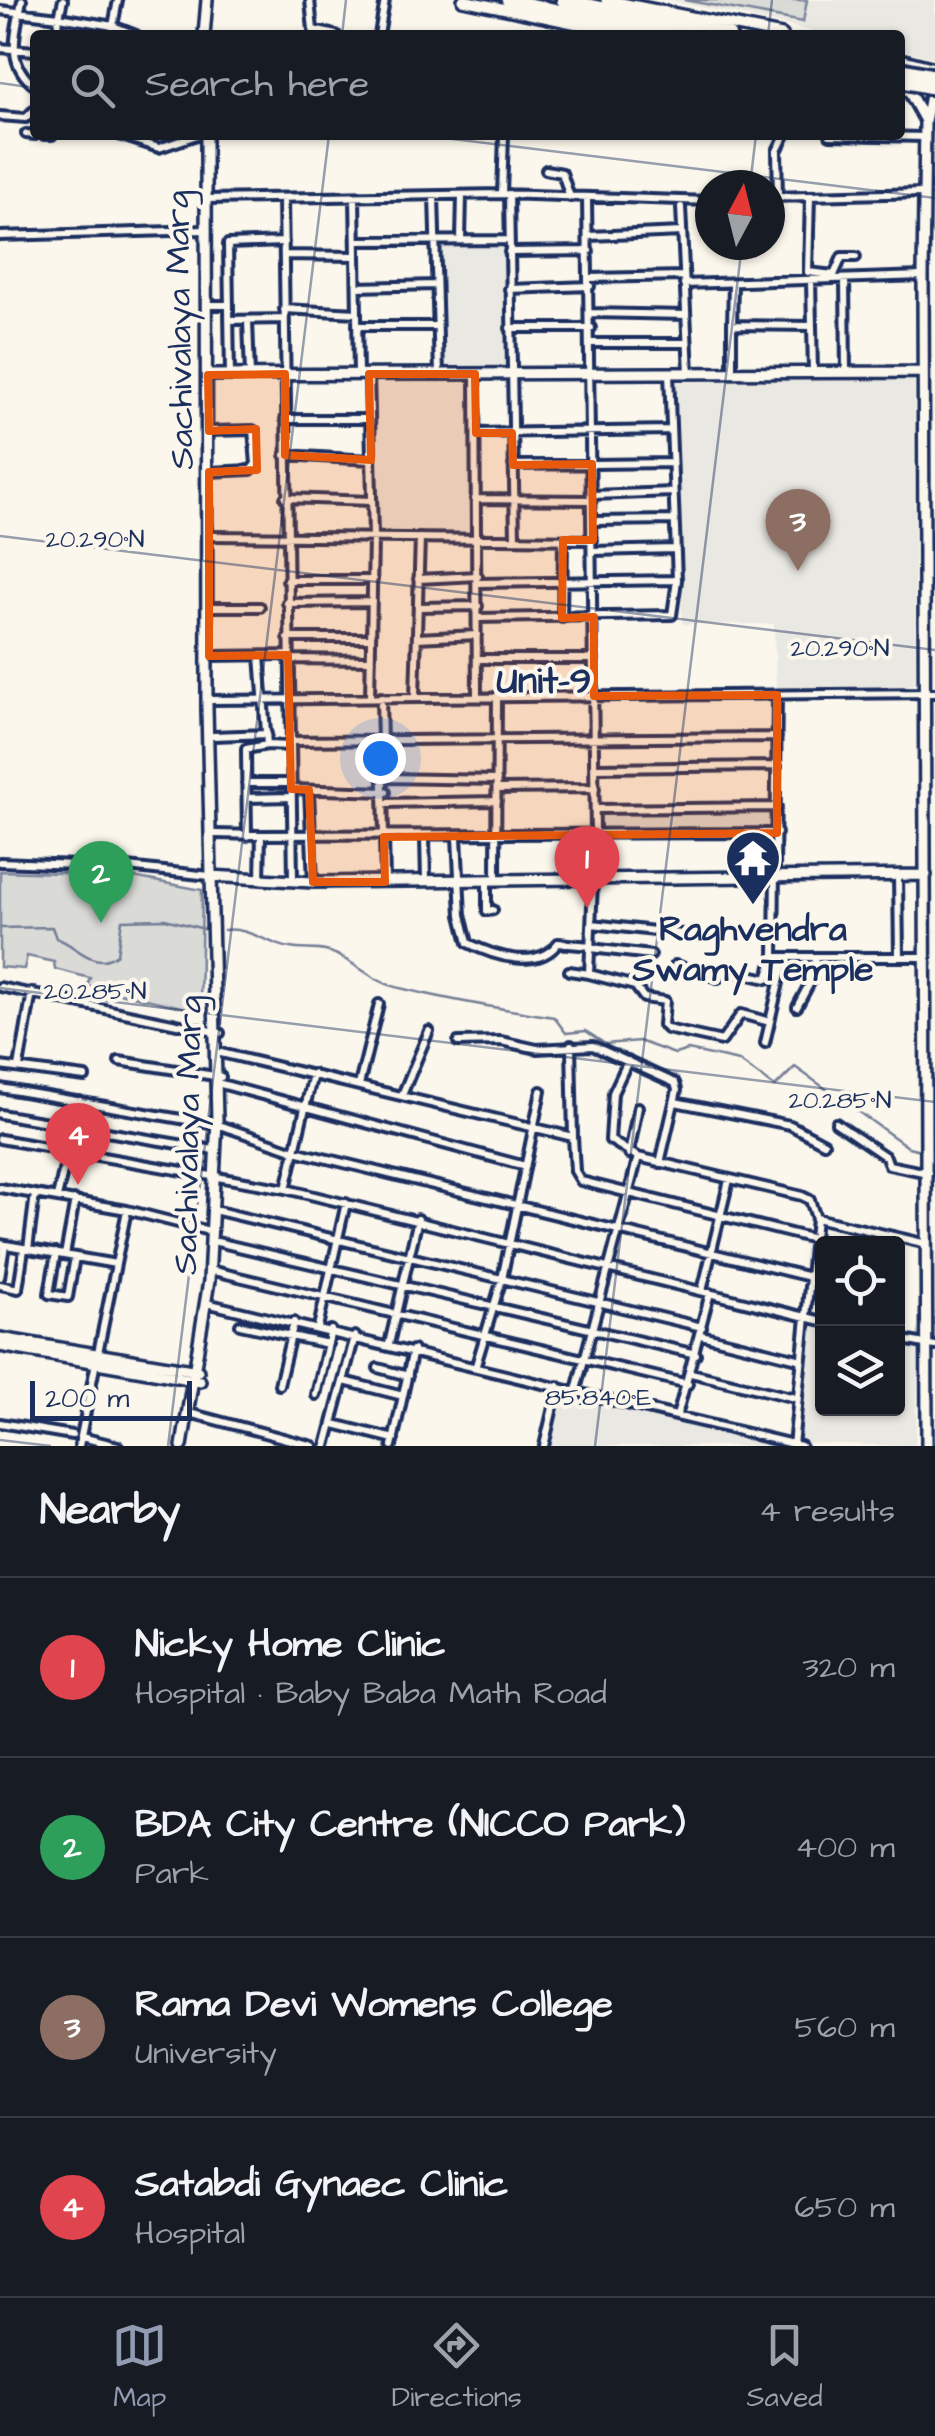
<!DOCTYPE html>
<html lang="en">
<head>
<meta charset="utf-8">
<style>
  body { margin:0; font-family:"Architects Daughter",sans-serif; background:#20242c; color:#f1f3f6 }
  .controls { position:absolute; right:30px; bottom:30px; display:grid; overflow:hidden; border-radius:10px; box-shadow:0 2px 8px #0004 }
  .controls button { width:90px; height:90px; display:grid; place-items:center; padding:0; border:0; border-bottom:2px solid #363941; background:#171b24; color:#f1f3f6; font:50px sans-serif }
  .compass { position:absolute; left:695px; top:170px; width:90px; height:90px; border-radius:50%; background:#171b24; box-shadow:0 2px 8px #0004; rotate:7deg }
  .scale { position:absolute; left:30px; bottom:25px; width:162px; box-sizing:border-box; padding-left:10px; border:5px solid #1b2f5e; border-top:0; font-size:28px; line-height:35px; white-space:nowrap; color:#1b2f5e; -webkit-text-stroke:8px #fbf7ec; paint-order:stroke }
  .you { position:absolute; left:380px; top:758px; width:35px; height:35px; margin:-25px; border:8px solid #fff; border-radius:50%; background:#1a73e8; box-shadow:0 0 0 15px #1a73e833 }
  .badge { display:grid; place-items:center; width:65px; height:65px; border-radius:50%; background:#919bb2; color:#fff; font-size:32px; font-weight:700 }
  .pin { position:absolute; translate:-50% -82px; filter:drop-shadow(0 2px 5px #0008) }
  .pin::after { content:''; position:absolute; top:52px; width:35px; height:30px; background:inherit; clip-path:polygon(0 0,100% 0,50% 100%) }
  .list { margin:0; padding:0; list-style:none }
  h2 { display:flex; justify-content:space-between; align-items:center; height:130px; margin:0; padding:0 40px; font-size:42px }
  h2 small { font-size:32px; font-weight:400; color:#9ea1a6 }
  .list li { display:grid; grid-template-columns:65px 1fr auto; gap:30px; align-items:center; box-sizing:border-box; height:180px; padding:0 40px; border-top:2px solid #363941 }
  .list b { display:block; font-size:38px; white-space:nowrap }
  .list p { margin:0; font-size:32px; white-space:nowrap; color:#9ea1a6 }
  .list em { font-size:32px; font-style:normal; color:#9ea1a6 }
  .icon { flex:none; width:55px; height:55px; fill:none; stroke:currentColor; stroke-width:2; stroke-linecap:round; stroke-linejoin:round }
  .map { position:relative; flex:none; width:935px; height:1446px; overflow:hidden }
  .search { position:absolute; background:#171b24; box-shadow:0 2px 8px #0004; left:30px; right:30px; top:30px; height:110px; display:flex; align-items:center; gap:25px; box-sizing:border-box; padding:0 35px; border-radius:10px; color:#9ea1a6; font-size:38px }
  .sheet { height:850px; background:#171b24 }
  nav { display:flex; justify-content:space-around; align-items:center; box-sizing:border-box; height:140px; border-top:2px solid #363941; background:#171b24; font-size:28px; color:#9ea1a6 }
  nav a { display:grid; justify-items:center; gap:5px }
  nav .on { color:#919bb2 }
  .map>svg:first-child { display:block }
  .built { fill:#eae8e2 }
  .green { fill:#dadad7; stroke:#7a849a; stroke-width:2.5 }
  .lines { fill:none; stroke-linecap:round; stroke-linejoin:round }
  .stream { stroke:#747e96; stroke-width:2.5 }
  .street-casing { stroke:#1b2f5e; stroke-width:14 }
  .secondary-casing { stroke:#1b2f5e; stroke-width:16 }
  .highway-casing { stroke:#1b2f5e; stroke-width:20 }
  .street { stroke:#fbf7ec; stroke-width:6 }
  .secondary { stroke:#fbf7ec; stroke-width:9 }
  .highway { stroke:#fbf7ec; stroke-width:12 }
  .highway-bridge-casing { stroke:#1b2f5e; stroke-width:20; stroke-linecap:butt }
  .highway-bridge { stroke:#fbf7ec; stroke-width:12 }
  .marked { fill:#e8590c; fill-opacity:0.2; stroke:#e8590c; stroke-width:8; stroke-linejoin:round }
  .ticks { fill:none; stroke:#1b2f5e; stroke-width:2.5; stroke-opacity:0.45 }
  .labels { text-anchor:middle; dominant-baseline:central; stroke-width:8; stroke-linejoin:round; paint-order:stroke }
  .street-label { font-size:35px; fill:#1b2f5e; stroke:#fbf7ec }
  .poi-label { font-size:35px; font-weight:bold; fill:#1b2f5e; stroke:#fbf7ec }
  .neighbourhood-label { font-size:38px; font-weight:bold; fill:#1b2f5e; stroke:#fbf7ec }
  .ticks-label { font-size:25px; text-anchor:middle; fill:#1b2f5e; stroke:#fbf7ec; stroke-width:8; stroke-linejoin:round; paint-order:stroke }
</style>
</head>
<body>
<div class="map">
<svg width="935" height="1446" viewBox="0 0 935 1446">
  <rect width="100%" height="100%" fill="#fbf7ec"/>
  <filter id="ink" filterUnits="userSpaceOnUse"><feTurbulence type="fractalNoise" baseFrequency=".01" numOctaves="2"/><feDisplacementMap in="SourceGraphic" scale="20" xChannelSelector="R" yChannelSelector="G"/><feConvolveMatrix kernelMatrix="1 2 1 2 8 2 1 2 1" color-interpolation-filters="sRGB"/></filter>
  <g filter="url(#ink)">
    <path class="built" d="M 668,0 L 935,0 L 935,58 L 900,50 L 900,35 L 830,35 Z
      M 505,243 L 506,372 L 443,372 L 438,247 Z
      M 914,377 L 915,684 L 892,689 L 776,688 L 774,624 L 682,624 L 677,382 Z
      M 471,381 L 474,532 L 377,531 L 373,384 Z
      M 804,1324 L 822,1328 L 822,1408 L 898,1408 L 898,1343 L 919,1347 L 915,1446 L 795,1443 Z
      M 555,1390 L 777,1445 L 778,1446 L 543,1446 Z"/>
    <path class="green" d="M 684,0 L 807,0 L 803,22 Z
      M 772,809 L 773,830 L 598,832 L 598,812 Z
      M 0,871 L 123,875 L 202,890 L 200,1011 L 87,986 L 90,978 L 55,969 L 54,962 L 27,956 L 24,969 L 0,967 Z"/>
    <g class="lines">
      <path class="stream" d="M 0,928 L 52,927 L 56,938 C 77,945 94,972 117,954 L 122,920 L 165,919 L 204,929
        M 224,930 C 246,926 268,944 290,948 C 305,951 321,947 335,954 C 357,964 373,981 396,987 C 448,1000 501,1009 554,1017 L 566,1033 L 586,1031 L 605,1044 L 639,1041 L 675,1054 L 688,1050 L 739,1061 L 775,1087 L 795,1067 L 908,1147 L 921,1150"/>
      <g class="street-casing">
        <path id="street" d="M 22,0 C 16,32 4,63 35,86
          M 310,0 L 313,30 L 336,35
          M 0,10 L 59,17 L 63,0
          M 56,35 L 59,17 L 113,26 L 118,0
          M 112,35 L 113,26 L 136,35
          M 379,35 L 385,0
          M 0,48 L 35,51
          M 0,116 L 26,118 L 35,109
          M 26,134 L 35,135
          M 44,135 L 52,135
          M 119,135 L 159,148 L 197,135
          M 830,135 L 925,137
          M 546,170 L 562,173 L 570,197
          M 502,194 L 504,135
          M 509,194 L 515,539
          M 434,196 L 439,374
          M 778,196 L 777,151 L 785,135
          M 810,196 L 808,272 L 834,275 L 842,257 L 856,257
          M 355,197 L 358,374
          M 770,197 L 924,193
          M 283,198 L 293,880
          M 206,199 L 502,194 L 710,201
          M 681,207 L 689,373
          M 0,236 L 206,230
          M 589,236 L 682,232
          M 461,240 L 462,195
          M 356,241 L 509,240
          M 509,252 L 589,251
          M 284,255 L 356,256
          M 590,278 L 684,276
          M 845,279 L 846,372
          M 811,281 L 813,372
          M 733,283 L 732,325 L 812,326
          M 684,284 L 923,276
          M 357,287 L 436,285
          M 509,289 L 590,286
          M 207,305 L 229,305
          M 284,309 L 357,313
          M 591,313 L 686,315
          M 229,320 L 284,319
          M 248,321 L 250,375
          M 357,326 L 437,326
          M 510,328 L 591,328
          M 591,343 L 687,343
          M 732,373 L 732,325
          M 369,374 L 373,537 L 370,697
          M 475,374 L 477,696
          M 230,375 L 228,244 L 284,242
          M 285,419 L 370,419
          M 476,433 L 671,430
          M 285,455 L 371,460
          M 513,465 L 672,463
          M 209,472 L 251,470 L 256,464 L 253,430 L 209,431
          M 592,495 L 673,492
          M 285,498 L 372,501
          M 475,499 L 592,500
          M 593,521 L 674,520
          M 210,536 L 593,540
          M 593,551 L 675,549
          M 418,579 L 478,576
          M 287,580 L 373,580
          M 478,583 L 677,580
          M 287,603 L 372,602
          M 209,607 L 260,607
          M 418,607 L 478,606
          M 477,618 L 672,615 L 677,580 L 669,373
          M 562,618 L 563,540
          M 288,638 L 371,638
          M 417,638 L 477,635
          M 209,656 L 288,655
          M 288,659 L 371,660
          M 477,659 L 594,659
          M 777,695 L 774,957 L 899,957 L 898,875
          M 415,696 L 420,538
          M 381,697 L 385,882
          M 210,700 L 935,693
          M 213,736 L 267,734
          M 290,741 L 777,737
          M 267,745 L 290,746
          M 595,768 L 777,766
          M 385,778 L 497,780
          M 246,783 L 291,783
          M 291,789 L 386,792
          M 497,789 L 595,788
          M 309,790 L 313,882
          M 247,798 L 291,797
          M 385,803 L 497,801
          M 595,809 L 777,807
          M 215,834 L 261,835 L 260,879
          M 261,835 L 777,833
          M 247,836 L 246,749 L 267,745 L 260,656
          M 425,837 L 426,880
          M 457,837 L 461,915 L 468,943 C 494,956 538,971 558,943 L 591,946
          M 0,862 L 127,867 L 210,876
          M 496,878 L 497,696
          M 487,880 L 487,911 L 493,910
          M 592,924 L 691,935
          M 591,948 L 651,955
          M 899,957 L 926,957
          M 675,965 L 718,978 L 727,970 L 767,979 L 774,957
          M 569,971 L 589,974 L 595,836 L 587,198
          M 589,974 L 635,986 L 644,998 L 665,1001 L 663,1025 L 667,1029 L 722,1041 L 741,1014 L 770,1022
          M 0,987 L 220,1033
          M 797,1007 L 814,975 L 815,957
          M 458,1042 L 501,1041 L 537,1049 L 593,1046 L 675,1083 L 677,1090 L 660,1163
          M 765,1043 L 785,957
          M 571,1045 L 573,1137
          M 221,1053 L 573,1137 L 575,1171 L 581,1181 L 814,1239
          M 119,1061 L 221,1077
          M 628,1061 L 613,1093 L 610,1140 L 638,1157
          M 0,1066 L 85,1077
          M 19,1067 L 32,992
          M 221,1084 L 525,1166
          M 359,1085 L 379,1004
          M 0,1088 L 222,1126 L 295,1151 L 810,1277
          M 402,1095 L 429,1031
          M 675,1102 L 790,1125 L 824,1143
          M 0,1114 L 214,1150
          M 836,1123 L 886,1157 L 889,1165 L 928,1173
          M 0,1139 L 286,1189 L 822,1321
          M 629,1154 L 638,1107
          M 0,1188 L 127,1210 L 213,1232
          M 286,1189 L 313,1074
          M 57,1197 L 80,1101
          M 218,1211 L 702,1327
          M 816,1218 L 927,1244
          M 217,1242 L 696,1354
          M 0,1244 L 116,1264
          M 28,1249 L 35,1194
          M 56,1253 L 49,1294 L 68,1297 L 75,1257
          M 65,1255 L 75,1200
          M 214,1271 L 688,1384
          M 0,1277 L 5,1245
          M 0,1285 L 18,1289 L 24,1249
          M 702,1291 L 729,1180
          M 206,1303 L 801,1446
          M 240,1325 L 328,1344
          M 318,1327 L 346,1203
          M 701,1335 L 798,1359
          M 898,1339 L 935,1346
          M 389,1344 L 418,1219
          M 476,1365 L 502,1279 L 541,1091
          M 378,1368 L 408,1376
          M 691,1373 L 795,1398
          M 344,1381 L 403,1396
          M 279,1385 L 294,1322
          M 576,1390 L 638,1157 L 802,1196 L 810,1200 L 816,1218 L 793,1446
          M 316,1395 L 331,1330
          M 193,1414 L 313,1446
          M 677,1416 L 710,1293
          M 0,1423 L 72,1435
          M 334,1424 L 394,1439
          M 81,1437 L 118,1446
          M 79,1446 L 127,1210
          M 326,1446 L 355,1336
          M 392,1446 L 413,1350
          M 544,1446 L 558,1386"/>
      </g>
      <g class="secondary-casing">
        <path id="secondary" d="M 463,0 L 630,35
          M 606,0 L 782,35
          M 204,35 L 207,0
          M 900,59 L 935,68
          M 908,90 L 924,119
          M 208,375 L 923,372
          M 210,876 L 313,882 L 926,875
          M 0,1338 L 198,1371
          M 0,1346 L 200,1381
          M 182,1446 L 209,1281 L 217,1120 L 207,709 L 206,135
          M 927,1446 L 923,276 L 925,122 L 935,67"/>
      </g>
      <g class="highway-casing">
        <path id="highway" d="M 508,0 L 674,35
          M 563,0 L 729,35"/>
      </g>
      <use href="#street" class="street"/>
      <use href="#secondary" class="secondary"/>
      <use href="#highway" class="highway"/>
      <g class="highway-bridge-casing">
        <path id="highway-bridge" d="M 900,69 L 935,76
          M 900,81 L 935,88"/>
      </g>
      <use href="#highway-bridge" class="highway-bridge"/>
    </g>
  </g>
  <path class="marked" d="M 285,374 L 285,455 L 371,460 L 369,374 L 475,374 L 476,433 L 512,433 L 513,465 L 592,464 L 593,540 L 563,540 L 562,618 L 594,617 L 594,696 L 777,695 L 777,833 L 384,837 L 385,882 L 313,882 L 309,790 L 291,789 L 288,655 L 209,656 L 209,472 L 257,470 L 256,429 L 209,431 L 208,375 Z"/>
  <path class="ticks" d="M 342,35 L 346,0M 768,35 L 772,0M 0,83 L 35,88M 420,135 L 935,198M 750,185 L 756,135M 0,536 L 935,650M 0,988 L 935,1102M 0,1440 L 51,1446M 168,1446 L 329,135M 595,1446 L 742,245"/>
  <defs>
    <g id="temple-pin" transform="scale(2.875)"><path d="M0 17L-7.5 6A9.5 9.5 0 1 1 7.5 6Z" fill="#1b2f5e" stroke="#fbf7ec"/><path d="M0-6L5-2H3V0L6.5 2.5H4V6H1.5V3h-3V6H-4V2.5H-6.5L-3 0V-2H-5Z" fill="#fff"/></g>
  </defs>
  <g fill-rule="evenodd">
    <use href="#temple-pin" x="753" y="858"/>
  </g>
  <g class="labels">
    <g class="street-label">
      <text transform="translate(180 330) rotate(-91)">Sachivalaya Marg</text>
      <text transform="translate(188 1135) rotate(-89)">Sachivalaya Marg</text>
    </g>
    <g class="poi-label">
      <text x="753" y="929">Raghvendra<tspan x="753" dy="40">Swamy Temple</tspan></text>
    </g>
    <g class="neighbourhood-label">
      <text x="544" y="682">Unit-9</text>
    </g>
  </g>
  <g class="ticks-label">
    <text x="95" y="547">20.290°N</text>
    <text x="840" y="656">20.290°N</text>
    <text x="95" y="999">20.285°N</text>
    <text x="840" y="1108">20.285°N</text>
    <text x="598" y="1405">85.840°E</text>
  </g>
</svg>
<div class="controls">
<button><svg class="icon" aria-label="locate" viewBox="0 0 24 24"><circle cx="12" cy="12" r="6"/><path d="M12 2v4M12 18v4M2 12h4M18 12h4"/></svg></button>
<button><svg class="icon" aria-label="layers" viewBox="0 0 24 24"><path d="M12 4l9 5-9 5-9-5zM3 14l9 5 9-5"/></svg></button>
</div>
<svg class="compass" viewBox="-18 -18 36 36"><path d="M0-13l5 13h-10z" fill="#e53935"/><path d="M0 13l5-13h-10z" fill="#9ea1a6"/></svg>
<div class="scale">200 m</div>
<div class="you"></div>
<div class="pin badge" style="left:587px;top:908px;background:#e0444e">1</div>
<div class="pin badge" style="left:101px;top:923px;background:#2e9e5b">2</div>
<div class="pin badge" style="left:798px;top:571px;background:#8d6e63">3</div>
<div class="pin badge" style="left:78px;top:1185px;background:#e0444e">4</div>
<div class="search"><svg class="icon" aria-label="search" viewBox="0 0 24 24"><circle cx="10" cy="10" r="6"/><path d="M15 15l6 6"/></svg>Search here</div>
</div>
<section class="sheet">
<h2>Nearby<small>4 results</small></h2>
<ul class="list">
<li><span class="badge" style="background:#e0444e">1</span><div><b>Nicky Home Clinic</b><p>Hospital · Baby Baba Math Road</p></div><em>320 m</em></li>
<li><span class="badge" style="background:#2e9e5b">2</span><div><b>BDA City Centre (NICCO Park)</b><p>Park</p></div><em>400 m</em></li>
<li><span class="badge" style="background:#8d6e63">3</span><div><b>Rama Devi Womens College</b><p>University</p></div><em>560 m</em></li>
<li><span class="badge" style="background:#e0444e">4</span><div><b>Satabdi Gynaec Clinic</b><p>Hospital</p></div><em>650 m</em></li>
</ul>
</section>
<nav>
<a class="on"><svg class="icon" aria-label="map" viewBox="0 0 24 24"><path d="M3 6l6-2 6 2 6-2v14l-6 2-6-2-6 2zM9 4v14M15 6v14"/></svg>Map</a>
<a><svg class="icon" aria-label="directions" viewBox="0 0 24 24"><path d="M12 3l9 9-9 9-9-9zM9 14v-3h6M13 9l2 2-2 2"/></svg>Directions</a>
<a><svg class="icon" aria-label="saved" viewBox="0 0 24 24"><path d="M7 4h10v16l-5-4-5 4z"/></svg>Saved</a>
</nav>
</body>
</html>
